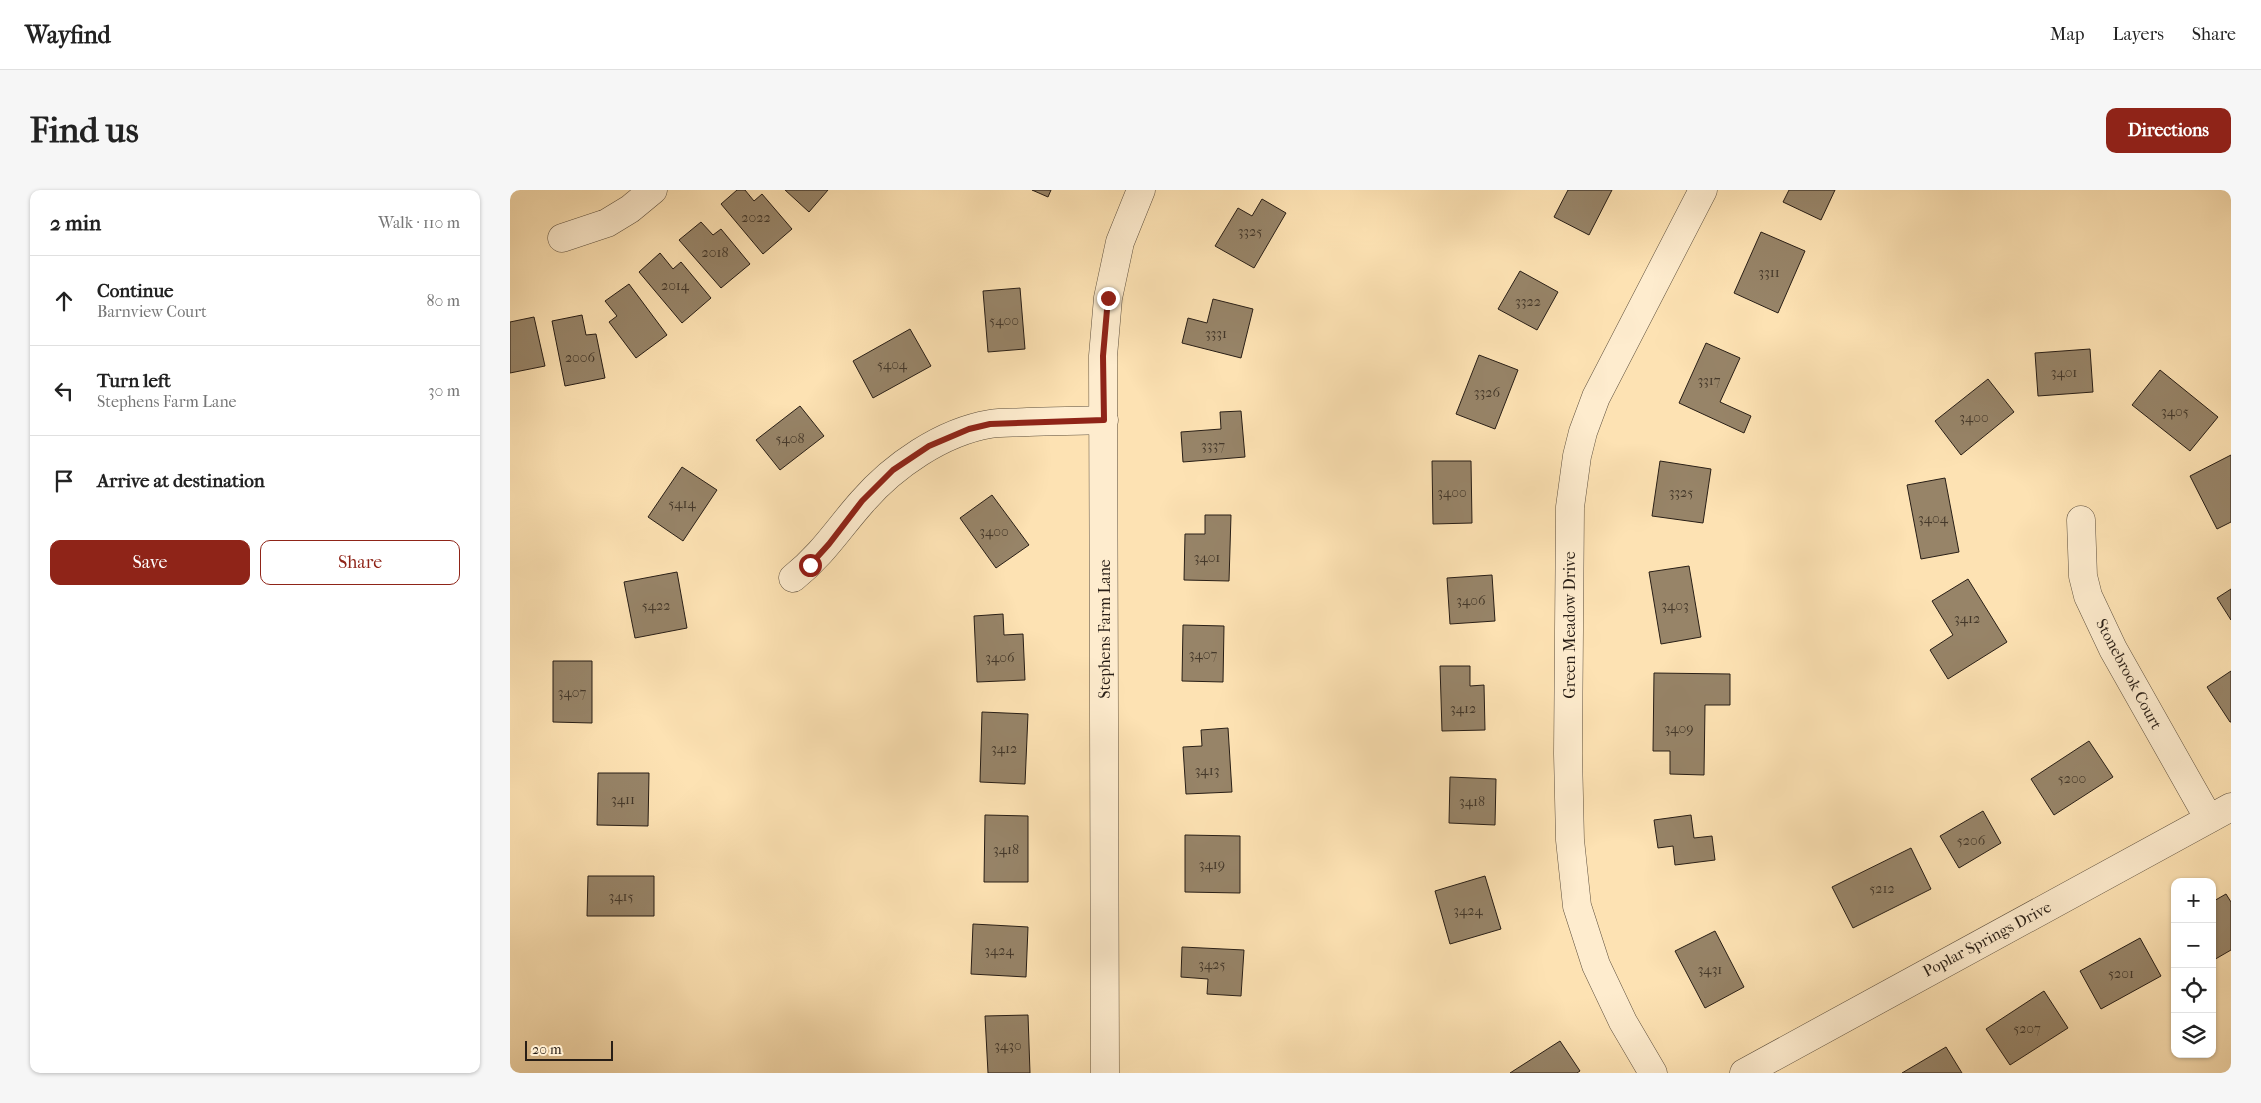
<!DOCTYPE html>
<html lang="en">
<head>
<meta charset="utf-8">
<style>
  body { margin:0; font-family:"IM FELL French Canon",serif; background:#f6f6f6; color:#222 }
  .controls { position:absolute; right:15px; bottom:15px; display:grid; overflow:hidden; border-radius:10px; box-shadow:0 1px 4px #0004 }
  .controls button { width:45px; height:45px; display:grid; place-items:center; padding:0; border:0; border-bottom:1px solid #e0e0e0; background:#fff; color:#222; font:25px sans-serif }
  .scale { position:absolute; left:15px; bottom:12px; width:88px; box-sizing:border-box; padding-left:5px; border:2px solid #281e16; border-top:0; font-size:14px; line-height:18px; white-space:nowrap; color:#281e16; -webkit-text-stroke:4px #feecce; paint-order:stroke }
  .stop { position:absolute; width:15px; height:15px; margin:-11px; border:4px solid #8f2418; border-radius:50%; background:#fff }
  .stop.end { background:#8f2418; border-color:#fff; box-shadow:0 1px 5px #0008 }
  .list { margin:0; padding:0; list-style:none }
  h2 { display:flex; justify-content:space-between; align-items:center; height:65px; margin:0; padding:0 20px; font-size:21px }
  h2 small { font-size:16px; font-weight:400; color:#767676 }
  .list li { display:grid; grid-template-columns:32px 1fr auto; gap:15px; align-items:center; box-sizing:border-box; height:90px; padding:0 20px; border-top:1px solid #e0e0e0 }
  .list b { display:block; font-size:19px; white-space:nowrap }
  .list p { margin:0; font-size:16px; white-space:nowrap; color:#767676 }
  .list em { font-size:16px; font-style:normal; color:#767676 }
  .actions { display:flex; gap:10px; padding:15px 20px }
  .actions a { flex:1; padding:11px 0; border:1px solid #8f2418; border-radius:10px; text-align:center; font-size:18px; color:#8f2418 }
  .actions .main { background:#8f2418; color:#fff }
  .icon { flex:none; width:28px; height:28px; fill:none; stroke:currentColor; stroke-width:2; stroke-linecap:round; stroke-linejoin:round }
  .map { position:relative; flex:none; width:1721px; height:883px; overflow:hidden; border-radius:10px }
  header { display:flex; align-items:center; gap:30px; box-sizing:border-box; height:70px; padding:0 25px; background:#fff; border-bottom:1px solid #e0e0e0 }
  header strong { font-size:24px }
  nav { display:flex; gap:28px; margin-inline-start:auto; font-size:18px }
  .intro { display:flex; align-items:center; justify-content:space-between; box-sizing:border-box; height:120px; padding:0 30px }
  h1 { margin:0; font-size:35px }
  .button { padding:12px 22px; border-radius:10px; background:#8f2418; color:#fff; font-size:18px; font-weight:700 }
  main { display:flex; gap:30px; padding:0 30px }
  aside { flex:1; background:#fff; border-radius:10px; box-shadow:0 1px 4px #0004 }
  .map>svg:first-child { display:block }
  .building { fill:#978468; stroke:#281e16 }
  .lines { fill:none; stroke-linecap:round; stroke-linejoin:round }
  .minor-casing { stroke:#5d4f3d; stroke-width:29 }
  .minor { stroke:#feecce; stroke-width:28 }
  .route { stroke:#8f2418; stroke-width:6 }
  .labels { text-anchor:middle; dominant-baseline:central; stroke-width:4.5; stroke-linejoin:round; paint-order:stroke }
  .number-label { font-size:14px; fill:#44382a }
  .street-label { font-size:16px; fill:#281e16; stroke:#feecce }
</style>
</head>
<body>
<header>
<strong>Wayfind</strong>
<nav><a>Map</a><a>Layers</a><a>Share</a></nav>
</header>
<div class="intro"><h1>Find us</h1><a class="button">Directions</a></div>
<main>
<aside>
<h2>2 min<small>Walk · 110 m</small></h2>
<ul class="list">
<li><svg class="icon" aria-label="ahead" viewBox="0 0 24 24"><path d="M12 20V5M6 11l6-6 6 6"/></svg><div><b>Continue</b><p>Barnview Court</p></div><em>80 m</em></li>
<li><svg class="icon" aria-label="left" viewBox="0 0 24 24"><path d="M17 20v-9H6M10 6l-5 5 5 5"/></svg><div><b>Turn left</b><p>Stephens Farm Lane</p></div><em>30 m</em></li>
<li><svg class="icon" aria-label="arrive" viewBox="0 0 24 24"><path d="M6 21V4h12l-3 4 3 4H6"/></svg><div><b>Arrive at destination</b></div></li>
</ul>
<div class="actions"><a class="main">Save</a><a>Share</a></div>
</aside>
<div class="map">
<svg width="1721" height="883" viewBox="0 0 1721 883">
  <rect width="100%" height="100%" fill="#fde2b3"/>
  <filter id="stains"><feTurbulence type="fractalNoise" baseFrequency=".004" numOctaves="4"/><feColorMatrix values="0 0 0 0 .2 0 0 0 0 .09 0 0 0 0 .02 0 0 0 .5 -.17"/></filter>
  <radialGradient id="worn" r=".72"><stop offset=".6" stop-color="#630" stop-opacity="0"/><stop offset="1" stop-color="#630" stop-opacity=".3"/></radialGradient>
  <path class="building" d="M 227,0 L 235,0 L 244,11 L 252,4 L 282,39 L 253,64 L 211,14 Z
    M 275,0 L 318,0 L 299,22 Z
    M 522,0 L 541,0 L 538,7 Z
    M 1058,0 L 1102,0 L 1079,45 L 1044,27 Z
    M 1279,0 L 1325,0 L 1311,30 L 1273,12 Z
    M 752,9 L 776,23 L 744,78 L 705,56 L 728,18 L 742,26 Z
    M 191,32 L 203,45 L 211,39 L 240,74 L 211,98 L 169,50 Z
    M 1251,42 L 1295,61 L 1268,123 L 1224,103 Z
    M 150,63 L 163,79 L 171,72 L 201,108 L 172,133 L 129,82 Z
    M 1010,81 L 1048,102 L 1027,140 L 988,119 Z
    M 119,94 L 157,145 L 126,168 L 99,132 L 107,126 L 95,111 Z
    M 510,98 L 515,159 L 478,162 L 473,101 Z
    M 703,109 L 743,119 L 731,168 L 672,153 L 678,128 L 697,133 Z
    M 72,125 L 76,145 L 86,144 L 95,188 L 55,196 L 42,131 Z
    M 24,127 L 35,176 L 0,183 L 0,132 Z
    M 400,139 L 421,176 L 363,208 L 343,171 Z
    M 1196,153 L 1230,168 L 1210,212 L 1241,226 L 1234,243 L 1169,213 Z
    M 1580,159 L 1583,202 L 1528,206 L 1525,163 Z
    M 969,165 L 1008,180 L 985,239 L 946,224 Z
    M 1650,180 L 1708,227 L 1680,261 L 1622,215 Z
    M 1478,189 L 1504,222 L 1451,265 L 1425,231 Z
    M 290,216 L 314,246 L 270,280 L 246,250 Z
    M 731,221 L 735,267 L 673,272 L 671,242 L 711,239 L 710,222 Z
    M 1721,265 L 1721,332 L 1707,339 L 1680,286 Z
    M 922,271 L 961,271 L 962,333 L 923,334 Z
    M 1150,271 L 1201,279 L 1193,333 L 1142,326 Z
    M 172,277 L 207,300 L 173,351 L 138,327 Z
    M 1435,288 L 1449,362 L 1411,369 L 1397,295 Z
    M 482,305 L 519,355 L 486,378 L 450,328 Z
    M 695,325 L 721,325 L 719,391 L 674,390 L 675,344 L 695,344 Z
    M 1179,376 L 1191,447 L 1151,454 L 1139,382 Z
    M 167,382 L 177,438 L 125,448 L 114,392 Z
    M 982,385 L 985,431 L 940,434 L 937,388 Z
    M 1458,389 L 1497,452 L 1438,489 L 1420,460 L 1443,445 L 1422,411 Z
    M 1721,399 L 1721,430 L 1707,408 Z
    M 493,424 L 494,445 L 513,444 L 515,490 L 467,492 L 464,426 Z
    M 673,435 L 714,436 L 713,492 L 672,491 Z
    M 43,471 L 82,471 L 82,533 L 43,532 Z
    M 930,476 L 960,476 L 960,496 L 974,495 L 975,540 L 932,541 Z
    M 1721,481 L 1721,532 L 1720,532 L 1697,497 Z
    M 1144,483 L 1220,484 L 1220,515 L 1195,515 L 1194,585 L 1160,584 L 1160,561 L 1143,561 Z
    M 472,522 L 518,524 L 515,594 L 470,592 Z
    M 718,538 L 722,602 L 676,604 L 673,557 L 692,556 L 691,540 Z
    M 1579,551 L 1603,587 L 1544,625 L 1521,589 Z
    M 88,583 L 139,583 L 138,636 L 87,635 Z
    M 940,587 L 986,589 L 985,635 L 939,633 Z
    M 1473,621 L 1491,653 L 1449,678 L 1430,646 Z
    M 475,625 L 518,626 L 518,692 L 474,692 Z
    M 1181,625 L 1184,648 L 1202,646 L 1205,670 L 1165,675 L 1163,656 L 1148,658 L 1144,630 Z
    M 675,645 L 730,646 L 730,703 L 675,702 Z
    M 1401,658 L 1421,699 L 1343,738 L 1322,697 Z
    M 78,686 L 144,686 L 144,726 L 77,726 Z
    M 975,686 L 991,739 L 940,754 L 925,701 Z
    M 1716,704 L 1721,712 L 1721,760 L 1702,771 L 1702,712 Z
    M 463,734 L 518,737 L 516,787 L 461,784 Z
    M 1205,741 L 1234,797 L 1195,818 L 1165,761 Z
    M 1630,748 L 1651,786 L 1591,819 L 1570,781 Z
    M 672,757 L 734,760 L 731,806 L 697,804 L 698,789 L 671,787 Z
    M 1534,801 L 1558,838 L 1500,875 L 1476,839 Z
    M 518,825 L 520,883 L 478,883 L 475,826 Z
    M 1050,851 L 1070,881 L 1067,883 L 1000,883 Z
    M 1436,857 L 1452,883 L 1392,883 Z"/>
  <g class="lines">
    <g class="minor-casing">
      <path id="minor" d="M 52,48 L 97,33 L 120,19 L 143,0
        M 1571,330 L 1573,386 L 1578,406 L 1603,459 L 1699,629
        M 283,388 C 313,364 328,339 352,312 C 383,276 432,242 480,234 C 492,232 505,233 518,232 C 543,231 569,231 594,230
        M 595,883 L 593,166 L 598,108 L 610,52 L 631,0
        M 1143,883 L 1113,832 L 1086,775 L 1067,716 L 1060,650 L 1058,564 L 1060,317 L 1067,266 L 1073,242 L 1086,207 L 1193,0
        M 1234,883 L 1721,617"/>
    </g>
    <use href="#minor" class="minor"/>
  </g>
  <g class="lines">
    <path class="route" d="M 300,375 L 319,354 L 352,311 L 383,280 L 419,256 L 459,239 L 480,234 L 594,230 L 593,166 L 598,108"/>
  </g>
  <g class="labels">
    <g class="number-label">
      <text x="246" y="27">2022</text>
      <text x="740" y="41">3325</text>
      <text x="205" y="62">2018</text>
      <text x="1259" y="82">3311</text>
      <text x="165" y="95">2014</text>
      <text x="1018" y="111">3322</text>
      <text x="494" y="130">5400</text>
      <text x="706" y="143">3331</text>
      <text x="70" y="167">2006</text>
      <text x="382" y="174">5404</text>
      <text x="1554" y="182">3401</text>
      <text x="1199" y="190">3317</text>
      <text x="977" y="202">3326</text>
      <text x="1665" y="221">3405</text>
      <text x="1464" y="227">3400</text>
      <text x="280" y="248">5408</text>
      <text x="703" y="255">3337</text>
      <text x="942" y="302">3400</text>
      <text x="1171" y="302">3325</text>
      <text x="172" y="313">5414</text>
      <text x="1423" y="328">3404</text>
      <text x="484" y="341">3400</text>
      <text x="697" y="367">3401</text>
      <text x="961" y="410">3406</text>
      <text x="146" y="415">5422</text>
      <text x="1165" y="415">3403</text>
      <text x="1457" y="428">3412</text>
      <text x="693" y="464">3407</text>
      <text x="490" y="467">3406</text>
      <text x="62" y="502">3407</text>
      <text x="953" y="518">3412</text>
      <text x="1169" y="538">3409</text>
      <text x="494" y="558">3412</text>
      <text x="697" y="580">3413</text>
      <text x="1562" y="588">5200</text>
      <text x="113" y="609">3411</text>
      <text x="962" y="611">3418</text>
      <text x="1461" y="650">5206</text>
      <text x="496" y="659">3418</text>
      <text x="702" y="674">3419</text>
      <text x="1372" y="698">5212</text>
      <text x="111" y="706">3415</text>
      <text x="958" y="720">3424</text>
      <text x="489" y="760">3424</text>
      <text x="702" y="774">3425</text>
      <text x="1200" y="779">3431</text>
      <text x="1611" y="783">5201</text>
      <text x="1517" y="838">5207</text>
      <text x="498" y="855">3430</text>
    </g>
    <g class="street-label">
      <text transform="translate(1059 435) rotate(-90)">Green Meadow Drive</text>
      <text transform="translate(594 439) rotate(-90)">Stephens Farm Lane</text>
      <text transform="translate(1619 484) rotate(62)">Stonebrook Court</text>
      <text transform="translate(1477 749) rotate(-28)">Poplar Springs Drive</text>
    </g>
  </g>
  <rect width="100%" height="100%" filter="url(#stains)"/>
  <rect width="100%" height="100%" fill="url(#worn)"/>
</svg>
<div class="controls">
<button>+</button>
<button>−</button>
<button><svg class="icon" aria-label="locate" viewBox="0 0 24 24"><circle cx="12" cy="12" r="6"/><path d="M12 2v4M12 18v4M2 12h4M18 12h4"/></svg></button>
<button><svg class="icon" aria-label="layers" viewBox="0 0 24 24"><path d="M12 4l9 5-9 5-9-5zM3 14l9 5 9-5"/></svg></button>
</div>
<div class="scale">20 m</div>
<div class="stop" style="left:300px;top:375px"></div>
<div class="stop end" style="left:598px;top:108px"></div>
</div>
</main>
</body>
</html>
